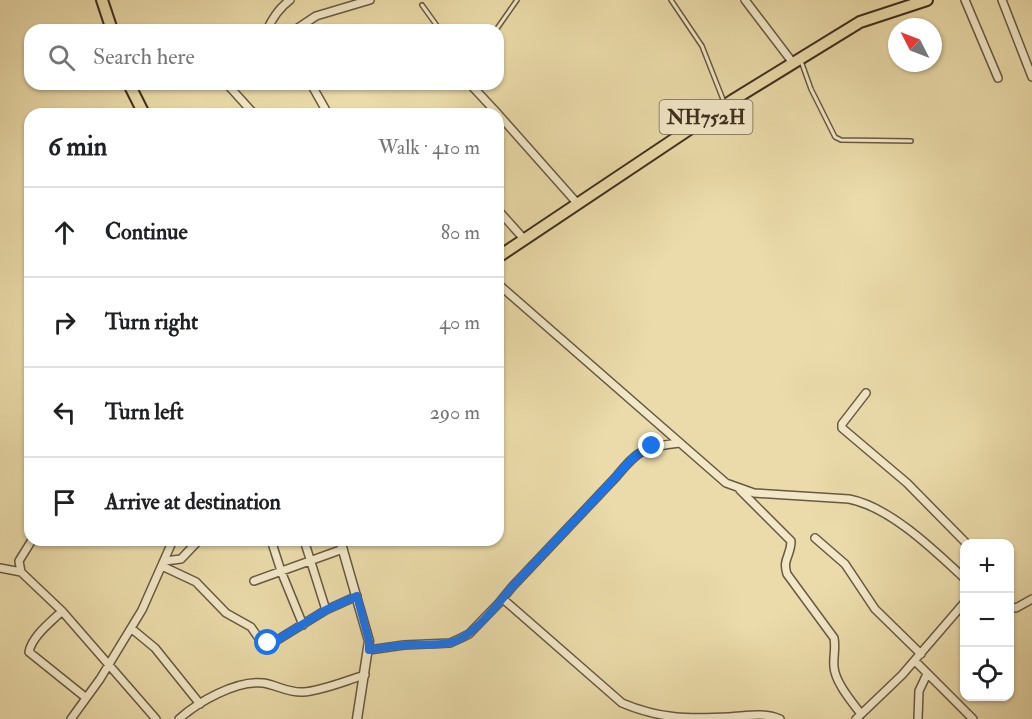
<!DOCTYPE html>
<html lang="en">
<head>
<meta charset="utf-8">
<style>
  body { margin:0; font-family:"IM FELL Double Pica",serif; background:#f2f2f2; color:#202124 }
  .controls { position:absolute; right:18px; bottom:18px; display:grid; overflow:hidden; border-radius:12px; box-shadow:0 2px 4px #0004 }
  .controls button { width:54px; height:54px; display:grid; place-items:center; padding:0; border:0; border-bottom:2px solid #e0e0e0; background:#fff; color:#202124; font:30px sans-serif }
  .compass { position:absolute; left:888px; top:18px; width:54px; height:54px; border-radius:50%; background:#fff; box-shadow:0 2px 4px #0004; rotate:312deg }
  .stop { position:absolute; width:18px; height:18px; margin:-14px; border:4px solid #1a73e8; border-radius:50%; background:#fff }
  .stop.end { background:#1a73e8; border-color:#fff; box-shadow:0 2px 6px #0008 }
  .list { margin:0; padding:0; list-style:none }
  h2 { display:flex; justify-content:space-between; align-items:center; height:78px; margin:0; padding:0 24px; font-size:26px }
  h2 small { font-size:20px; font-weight:400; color:#757577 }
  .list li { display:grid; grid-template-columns:39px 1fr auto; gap:18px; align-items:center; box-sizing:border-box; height:90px; padding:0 24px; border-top:2px solid #e0e0e0 }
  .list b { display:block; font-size:22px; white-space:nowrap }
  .list em { font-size:20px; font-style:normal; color:#757577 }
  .icon { flex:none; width:33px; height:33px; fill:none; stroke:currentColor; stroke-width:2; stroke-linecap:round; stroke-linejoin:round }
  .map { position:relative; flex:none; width:1032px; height:719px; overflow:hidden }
  .search { position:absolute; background:#fff; box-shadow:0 2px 4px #0004; left:24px; top:24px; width:480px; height:66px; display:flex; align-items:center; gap:15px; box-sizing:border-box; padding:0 21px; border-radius:18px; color:#757577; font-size:22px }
  .panel { position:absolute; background:#fff; box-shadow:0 2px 4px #0004; left:24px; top:108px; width:480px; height:438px; border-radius:18px }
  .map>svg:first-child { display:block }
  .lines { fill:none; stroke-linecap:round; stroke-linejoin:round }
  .service-casing { stroke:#685942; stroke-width:6 }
  .minor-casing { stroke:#685942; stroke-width:10 }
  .tertiary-casing { stroke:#685942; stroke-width:11 }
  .trunk-casing { stroke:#3c2e1f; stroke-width:14 }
  .service { stroke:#f2e8c8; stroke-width:3 }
  .minor { stroke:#f2e8c8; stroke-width:7 }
  .tertiary { stroke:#f2e8c8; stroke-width:8 }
  .trunk { stroke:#ebdbaa; stroke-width:10 }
  .route { stroke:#1a73e8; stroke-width:8 }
  .labels { text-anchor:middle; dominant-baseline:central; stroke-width:6; stroke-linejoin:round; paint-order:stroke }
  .shield { fill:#f2e8c8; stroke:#736652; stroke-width:1.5 }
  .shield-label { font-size:20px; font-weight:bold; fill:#3c2e1f }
</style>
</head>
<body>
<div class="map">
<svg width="1032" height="719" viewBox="0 0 1032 719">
  <rect width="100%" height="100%" fill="#ebdbaa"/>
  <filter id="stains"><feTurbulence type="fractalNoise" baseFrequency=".00333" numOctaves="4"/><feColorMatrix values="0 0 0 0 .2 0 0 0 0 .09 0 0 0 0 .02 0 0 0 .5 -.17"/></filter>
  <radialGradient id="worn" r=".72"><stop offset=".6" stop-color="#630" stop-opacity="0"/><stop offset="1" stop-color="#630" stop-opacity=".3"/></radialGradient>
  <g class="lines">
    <g class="service-casing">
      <path id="service" d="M 671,0 L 702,46 L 724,102
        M 422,5 L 440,30
        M 496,30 L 517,0
        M 801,61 L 811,89 L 835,137 L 841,140 L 911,141"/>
    </g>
    <g class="minor-casing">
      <path id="minor" d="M 745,0 L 793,63
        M 965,0 L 998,78
        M 1002,0 L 1032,77
        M 267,30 C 273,17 279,8 290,0
        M 295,30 L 316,16 L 370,0
        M 227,84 L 254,114
        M 311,84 L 328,114
        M 470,84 L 498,114
        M 498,114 L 577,203
        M 498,210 L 524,239
        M 498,284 L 726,483 L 754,493 L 849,499 C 890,507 934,550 964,578
        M 866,393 L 842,424 L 842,428 L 907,483 L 967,544
        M 740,490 L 791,541 C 791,556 782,559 787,574 L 834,638 C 836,648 833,657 834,667 C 835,682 852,702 861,714
        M 815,538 L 845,564 L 875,609 L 921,654
        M 32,540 L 19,561 L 21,572 L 62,611 L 156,719
        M 271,540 L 281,571 L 303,625
        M 304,540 L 326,610
        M 165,561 L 181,559 L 199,540
        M 162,566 L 196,582 L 226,613 L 251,627 L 260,640 L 268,643 L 274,642 L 326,610 L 357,596
        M 0,568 L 21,572
        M 254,581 L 343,549
        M 503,599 L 622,703 C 660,719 688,719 729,717 C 747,716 763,712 780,719
        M 1010,607 L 1016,608 L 1032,599
        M 62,611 C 51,622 32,636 29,652 L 85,697
        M 132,629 L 155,648 L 200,704
        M 369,650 L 404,645 L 450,643 L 461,638 L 469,634 L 499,603 L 512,587 L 616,477 C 639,449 644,447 680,443
        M 915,661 L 973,719
        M 71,719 L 100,679 L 142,610 L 173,540
        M 179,719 C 198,702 236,680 263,683 C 277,685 288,693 303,692 C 322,691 347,680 365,675
        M 856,719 L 902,675 L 964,603
        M 918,719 L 919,691 L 927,674"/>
    </g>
    <g class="tertiary-casing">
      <path id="tertiary" d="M 340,540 L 369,641 L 357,719"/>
    </g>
    <g class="trunk-casing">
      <path id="trunk" d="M 102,0 L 112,30
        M 129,84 L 144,114
        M 498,257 L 733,100 L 860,22 L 927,0"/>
    </g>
    <use href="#service" class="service"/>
    <use href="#minor" class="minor"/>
    <use href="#tertiary" class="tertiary"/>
    <use href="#trunk" class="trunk"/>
  </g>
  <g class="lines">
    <path class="route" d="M 268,643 L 274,642 L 326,610 L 357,596 L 369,641 L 369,650 C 381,648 394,646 406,645 C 420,644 435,646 449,643 C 472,639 497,605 512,587 L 616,477 C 627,464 636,453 652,446"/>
  </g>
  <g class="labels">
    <rect class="shield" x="659.5" y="100" width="93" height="34" rx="4.5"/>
    <g class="shield-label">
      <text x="706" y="117">NH752H</text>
    </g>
  </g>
  <rect width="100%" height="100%" filter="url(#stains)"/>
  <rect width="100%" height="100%" fill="url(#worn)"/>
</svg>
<div class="controls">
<button>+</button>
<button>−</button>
<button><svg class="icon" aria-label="locate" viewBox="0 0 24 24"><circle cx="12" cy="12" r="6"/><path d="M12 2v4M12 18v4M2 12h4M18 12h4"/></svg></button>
</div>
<svg class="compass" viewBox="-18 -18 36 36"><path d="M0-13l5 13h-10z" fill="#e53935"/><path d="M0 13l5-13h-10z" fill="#757577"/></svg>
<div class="stop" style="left:268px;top:643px"></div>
<div class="stop end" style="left:652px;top:446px"></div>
<div class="search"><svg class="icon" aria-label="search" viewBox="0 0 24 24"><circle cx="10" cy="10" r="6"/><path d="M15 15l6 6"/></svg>Search here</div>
<section class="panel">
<h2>6 min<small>Walk · 410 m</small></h2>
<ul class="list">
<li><svg class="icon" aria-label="ahead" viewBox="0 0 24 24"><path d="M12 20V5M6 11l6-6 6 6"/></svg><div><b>Continue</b></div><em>80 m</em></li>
<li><svg class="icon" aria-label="right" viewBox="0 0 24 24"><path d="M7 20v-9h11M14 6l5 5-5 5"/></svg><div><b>Turn right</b></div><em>40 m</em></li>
<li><svg class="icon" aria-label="left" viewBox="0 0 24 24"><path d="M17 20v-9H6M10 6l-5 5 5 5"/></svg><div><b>Turn left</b></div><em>290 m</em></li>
<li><svg class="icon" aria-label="arrive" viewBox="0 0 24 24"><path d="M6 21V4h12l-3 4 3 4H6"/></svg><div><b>Arrive at destination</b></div></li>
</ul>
</section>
</div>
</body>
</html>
